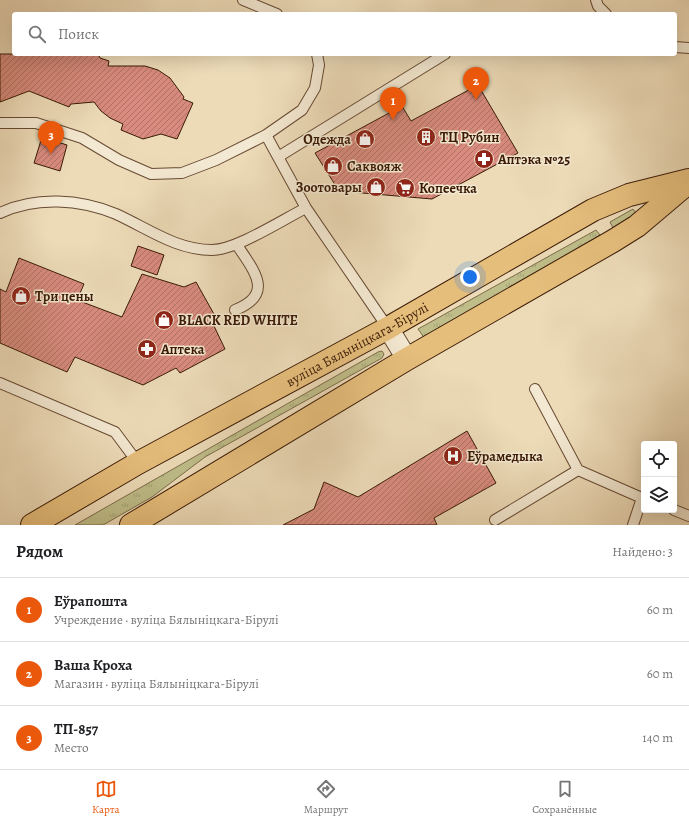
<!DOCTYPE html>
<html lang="ru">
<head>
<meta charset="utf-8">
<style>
  body { margin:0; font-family:Alegreya,serif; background:#f6f6f6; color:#202124 }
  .controls { position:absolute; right:12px; bottom:12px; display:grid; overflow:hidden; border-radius:4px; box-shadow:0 4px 16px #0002 }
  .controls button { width:36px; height:36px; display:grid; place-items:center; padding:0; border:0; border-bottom:1px solid #e0e0e0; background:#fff; color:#202124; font:20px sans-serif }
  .you { position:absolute; left:470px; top:277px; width:14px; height:14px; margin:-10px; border:3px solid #fff; border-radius:50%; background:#1a73e8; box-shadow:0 0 0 6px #1a73e833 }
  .badge { display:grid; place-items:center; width:26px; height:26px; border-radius:50%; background:#ea580c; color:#fff; font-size:13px; font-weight:700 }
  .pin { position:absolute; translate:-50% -33px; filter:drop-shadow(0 1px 2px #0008) }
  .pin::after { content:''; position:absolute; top:21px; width:14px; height:12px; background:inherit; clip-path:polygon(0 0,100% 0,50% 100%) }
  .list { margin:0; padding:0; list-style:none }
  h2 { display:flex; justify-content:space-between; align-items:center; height:52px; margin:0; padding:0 16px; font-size:17px }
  h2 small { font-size:13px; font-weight:400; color:#757577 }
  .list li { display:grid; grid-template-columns:26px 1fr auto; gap:12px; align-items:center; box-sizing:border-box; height:64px; padding:0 16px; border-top:1px solid #e0e0e0 }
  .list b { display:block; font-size:15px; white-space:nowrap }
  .list p { margin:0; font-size:13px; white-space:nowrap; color:#757577 }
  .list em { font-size:13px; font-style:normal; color:#757577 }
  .icon { flex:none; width:22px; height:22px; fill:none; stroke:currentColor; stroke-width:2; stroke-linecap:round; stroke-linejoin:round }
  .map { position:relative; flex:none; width:689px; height:525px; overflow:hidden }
  .search { position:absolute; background:#fff; box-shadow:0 4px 16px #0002; left:12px; right:12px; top:12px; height:44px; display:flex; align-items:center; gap:10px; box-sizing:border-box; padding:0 14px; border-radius:4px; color:#757577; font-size:15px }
  .sheet { height:244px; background:#fff }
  nav { display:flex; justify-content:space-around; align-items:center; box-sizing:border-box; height:56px; border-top:1px solid #e0e0e0; background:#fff; font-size:11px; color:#757577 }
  nav a { display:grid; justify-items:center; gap:2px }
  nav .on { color:#ea580c }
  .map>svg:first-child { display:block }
  .grass { fill:url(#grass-tufts); stroke:#7c6c48 }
  .building { fill:url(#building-hatch); stroke:#3a1a06 }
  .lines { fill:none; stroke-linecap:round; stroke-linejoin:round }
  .lane-casing { stroke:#674a32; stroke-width:12 }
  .street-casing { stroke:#674a32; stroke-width:22 }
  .primary-casing { stroke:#3a1a06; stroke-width:24 }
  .lane { stroke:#f3e8d1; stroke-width:10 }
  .street { stroke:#f3e8d1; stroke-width:20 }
  .primary { stroke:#e6be7c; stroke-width:22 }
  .labels { text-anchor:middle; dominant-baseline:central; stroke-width:3; stroke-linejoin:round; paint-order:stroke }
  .poi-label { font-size:14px; font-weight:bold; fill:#3a1a06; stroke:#f3e8d1; text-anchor:start }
  .street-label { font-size:14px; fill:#3a1a06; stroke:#f3e8d1 }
</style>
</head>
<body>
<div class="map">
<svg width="689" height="525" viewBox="0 0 689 525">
  <defs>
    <pattern id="grass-tufts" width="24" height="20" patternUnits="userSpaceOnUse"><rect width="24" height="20" fill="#bfbe8a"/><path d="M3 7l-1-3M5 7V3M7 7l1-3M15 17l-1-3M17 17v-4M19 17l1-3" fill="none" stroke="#a5a376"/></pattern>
    <pattern id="building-hatch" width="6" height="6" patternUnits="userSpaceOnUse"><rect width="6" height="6" fill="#d88b7e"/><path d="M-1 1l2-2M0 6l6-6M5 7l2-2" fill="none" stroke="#b07165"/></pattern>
  </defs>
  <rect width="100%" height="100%" fill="#eddbb8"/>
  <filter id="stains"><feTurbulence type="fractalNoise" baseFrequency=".005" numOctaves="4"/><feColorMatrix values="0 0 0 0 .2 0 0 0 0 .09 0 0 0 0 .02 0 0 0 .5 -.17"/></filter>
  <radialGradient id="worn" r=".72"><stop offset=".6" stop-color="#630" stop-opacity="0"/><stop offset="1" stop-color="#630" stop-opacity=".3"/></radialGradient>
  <path class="grass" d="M 633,209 L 636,213 L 613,228 L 610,222 Z
    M 596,230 L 600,235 L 425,339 L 418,329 Z
    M 382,351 L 384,354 L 382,358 L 205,457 L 152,497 L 103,525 L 75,525 L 378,352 Z"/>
  <path class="building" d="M 0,54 L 98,54 L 100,58 L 109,61 L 108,66 L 145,66 L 158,70 L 170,78 L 184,97 L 183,99 L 193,103 L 177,139 L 161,134 L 143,139 L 121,130 L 123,124 L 110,118 L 101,111 L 94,102 L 71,104 L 69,107 L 29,91 L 0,102 Z
    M 478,85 L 518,153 L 432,199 L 339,191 L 315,153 L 402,106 L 411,121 Z
    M 42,137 L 67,145 L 60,171 L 34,163 Z
    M 138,246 L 164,255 L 157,275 L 131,266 Z
    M 19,258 L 84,284 L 77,300 L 122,317 L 142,274 L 184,287 L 196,282 L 219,323 L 214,326 L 225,349 L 180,373 L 176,368 L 143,385 L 75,357 L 67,372 L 0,343 L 0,289 L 6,292 Z
    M 467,431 L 496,483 L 434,518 L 437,525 L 283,525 L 314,509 L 324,482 L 358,497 Z"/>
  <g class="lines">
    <g class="lane-casing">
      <path id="lane" d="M 243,0 L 277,14
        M 596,0 L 598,6 L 606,14
        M 675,47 L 689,48
        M 0,123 L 36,123 L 82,138 L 119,160 L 151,174 L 182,173 L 216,160 L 266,135 L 302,110 L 315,88 L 319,65 L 317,54
        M 266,135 L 306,208 L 388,328
        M 278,157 L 445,54
        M 0,213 C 36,196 80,199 116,214 C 147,228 176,250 212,250 C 236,250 282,220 306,208
        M 235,310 C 275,294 254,271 237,245
        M 0,383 L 115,432 L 138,463
        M 535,389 L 578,470
        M 674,510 L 689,516
        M 495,520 L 578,470 L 642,498
        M 633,525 L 642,498 L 644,499"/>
    </g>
    <g class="street-casing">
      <path id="street" d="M 388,328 L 407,359"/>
    </g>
    <g class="primary-casing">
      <g id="primary">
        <path id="s1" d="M 32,525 L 138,463 L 388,328 L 593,210 L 629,195 L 689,180"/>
        <path d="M 131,525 L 407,359 L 613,241 L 637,226 L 688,183"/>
      </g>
    </g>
    <use href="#lane" class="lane"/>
    <use href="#street" class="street"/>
    <use href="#primary" class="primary"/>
  </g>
  <defs>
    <g id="building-disc" transform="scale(1)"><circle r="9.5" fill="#8f2418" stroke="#f3e8d1"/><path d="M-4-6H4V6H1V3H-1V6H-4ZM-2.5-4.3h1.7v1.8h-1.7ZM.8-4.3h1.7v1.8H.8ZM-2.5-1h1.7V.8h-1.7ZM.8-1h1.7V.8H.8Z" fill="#fff"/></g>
    <g id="shop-disc" transform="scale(1)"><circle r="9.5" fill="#8f2418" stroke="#f3e8d1"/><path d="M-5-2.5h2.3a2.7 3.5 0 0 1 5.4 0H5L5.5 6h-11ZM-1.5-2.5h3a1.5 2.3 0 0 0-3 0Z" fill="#fff"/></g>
    <g id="pharmacy-disc" transform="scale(1)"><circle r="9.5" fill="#8f2418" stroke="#f3e8d1"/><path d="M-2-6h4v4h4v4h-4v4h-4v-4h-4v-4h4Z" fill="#fff"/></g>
    <g id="supermarket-disc" transform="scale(1)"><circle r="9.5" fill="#8f2418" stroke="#f3e8d1"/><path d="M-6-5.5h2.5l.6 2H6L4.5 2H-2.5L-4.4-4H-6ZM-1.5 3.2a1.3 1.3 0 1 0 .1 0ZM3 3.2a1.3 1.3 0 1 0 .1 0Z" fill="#fff"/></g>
    <g id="hospital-disc" transform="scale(1)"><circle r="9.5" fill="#8f2418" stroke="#f3e8d1"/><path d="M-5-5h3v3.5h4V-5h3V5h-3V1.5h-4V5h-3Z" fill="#fff"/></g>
  </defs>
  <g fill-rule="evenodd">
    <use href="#building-disc" x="426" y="137"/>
    <use href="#shop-disc" x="365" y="139"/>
    <use href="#pharmacy-disc" x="484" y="159"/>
    <use href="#shop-disc" x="333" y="166"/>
    <use href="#shop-disc" x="376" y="187"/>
    <use href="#supermarket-disc" x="405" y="188"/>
    <use href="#shop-disc" x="21" y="296"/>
    <use href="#shop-disc" x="164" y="320"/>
    <use href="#pharmacy-disc" x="147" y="349"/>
    <use href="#hospital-disc" x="453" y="456"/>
  </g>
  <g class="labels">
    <g class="poi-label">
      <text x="440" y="137">ТЦ Рубин</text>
      <text x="351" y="139" text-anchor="end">Одежда</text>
      <text x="498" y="159">Аптэка №25</text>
      <text x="347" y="166">Саквояж</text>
      <text x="362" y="187" text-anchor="end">Зоотовары</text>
      <text x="419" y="188">Копеечка</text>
      <text x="35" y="296">Три цены</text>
      <text x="178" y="320">BLACK RED WHITE</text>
      <text x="161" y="349">Аптека</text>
      <text x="467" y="456">Еўрамедыка</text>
    </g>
    <g class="street-label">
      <text stroke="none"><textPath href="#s1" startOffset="372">вуліца Бялыніцкага-Бірулі</textPath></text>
    </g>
  </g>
  <rect width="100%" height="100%" filter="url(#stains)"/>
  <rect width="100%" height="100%" fill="url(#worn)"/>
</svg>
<div class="controls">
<button><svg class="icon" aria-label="locate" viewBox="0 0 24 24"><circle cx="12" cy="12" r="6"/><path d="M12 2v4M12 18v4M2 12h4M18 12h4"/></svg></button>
<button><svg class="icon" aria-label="layers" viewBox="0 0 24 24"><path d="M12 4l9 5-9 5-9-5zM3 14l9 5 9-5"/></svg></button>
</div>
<div class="you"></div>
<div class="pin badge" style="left:393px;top:120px">1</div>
<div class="pin badge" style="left:476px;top:100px">2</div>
<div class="pin badge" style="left:51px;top:154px">3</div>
<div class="search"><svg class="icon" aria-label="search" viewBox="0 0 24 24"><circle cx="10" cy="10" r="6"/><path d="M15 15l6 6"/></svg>Поиск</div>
</div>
<section class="sheet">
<h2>Рядом<small>Найдено: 3</small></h2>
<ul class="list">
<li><span class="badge">1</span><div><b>Еўрапошта</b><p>Учреждение · вуліца Бялыніцкага-Бірулі</p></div><em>60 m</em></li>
<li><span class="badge">2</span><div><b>Ваша Кроха</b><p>Магазин · вуліца Бялыніцкага-Бірулі</p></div><em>60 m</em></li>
<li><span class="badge">3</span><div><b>ТП-857</b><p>Место</p></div><em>140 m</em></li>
</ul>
</section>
<nav>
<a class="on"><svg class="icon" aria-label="map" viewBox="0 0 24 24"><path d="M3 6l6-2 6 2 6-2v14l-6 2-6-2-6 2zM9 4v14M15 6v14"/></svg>Карта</a>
<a><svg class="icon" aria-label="directions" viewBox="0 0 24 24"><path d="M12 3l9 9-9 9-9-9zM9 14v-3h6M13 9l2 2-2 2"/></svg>Маршрут</a>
<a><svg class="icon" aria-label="saved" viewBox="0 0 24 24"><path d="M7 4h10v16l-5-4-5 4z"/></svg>Сохранённые</a>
</nav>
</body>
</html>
